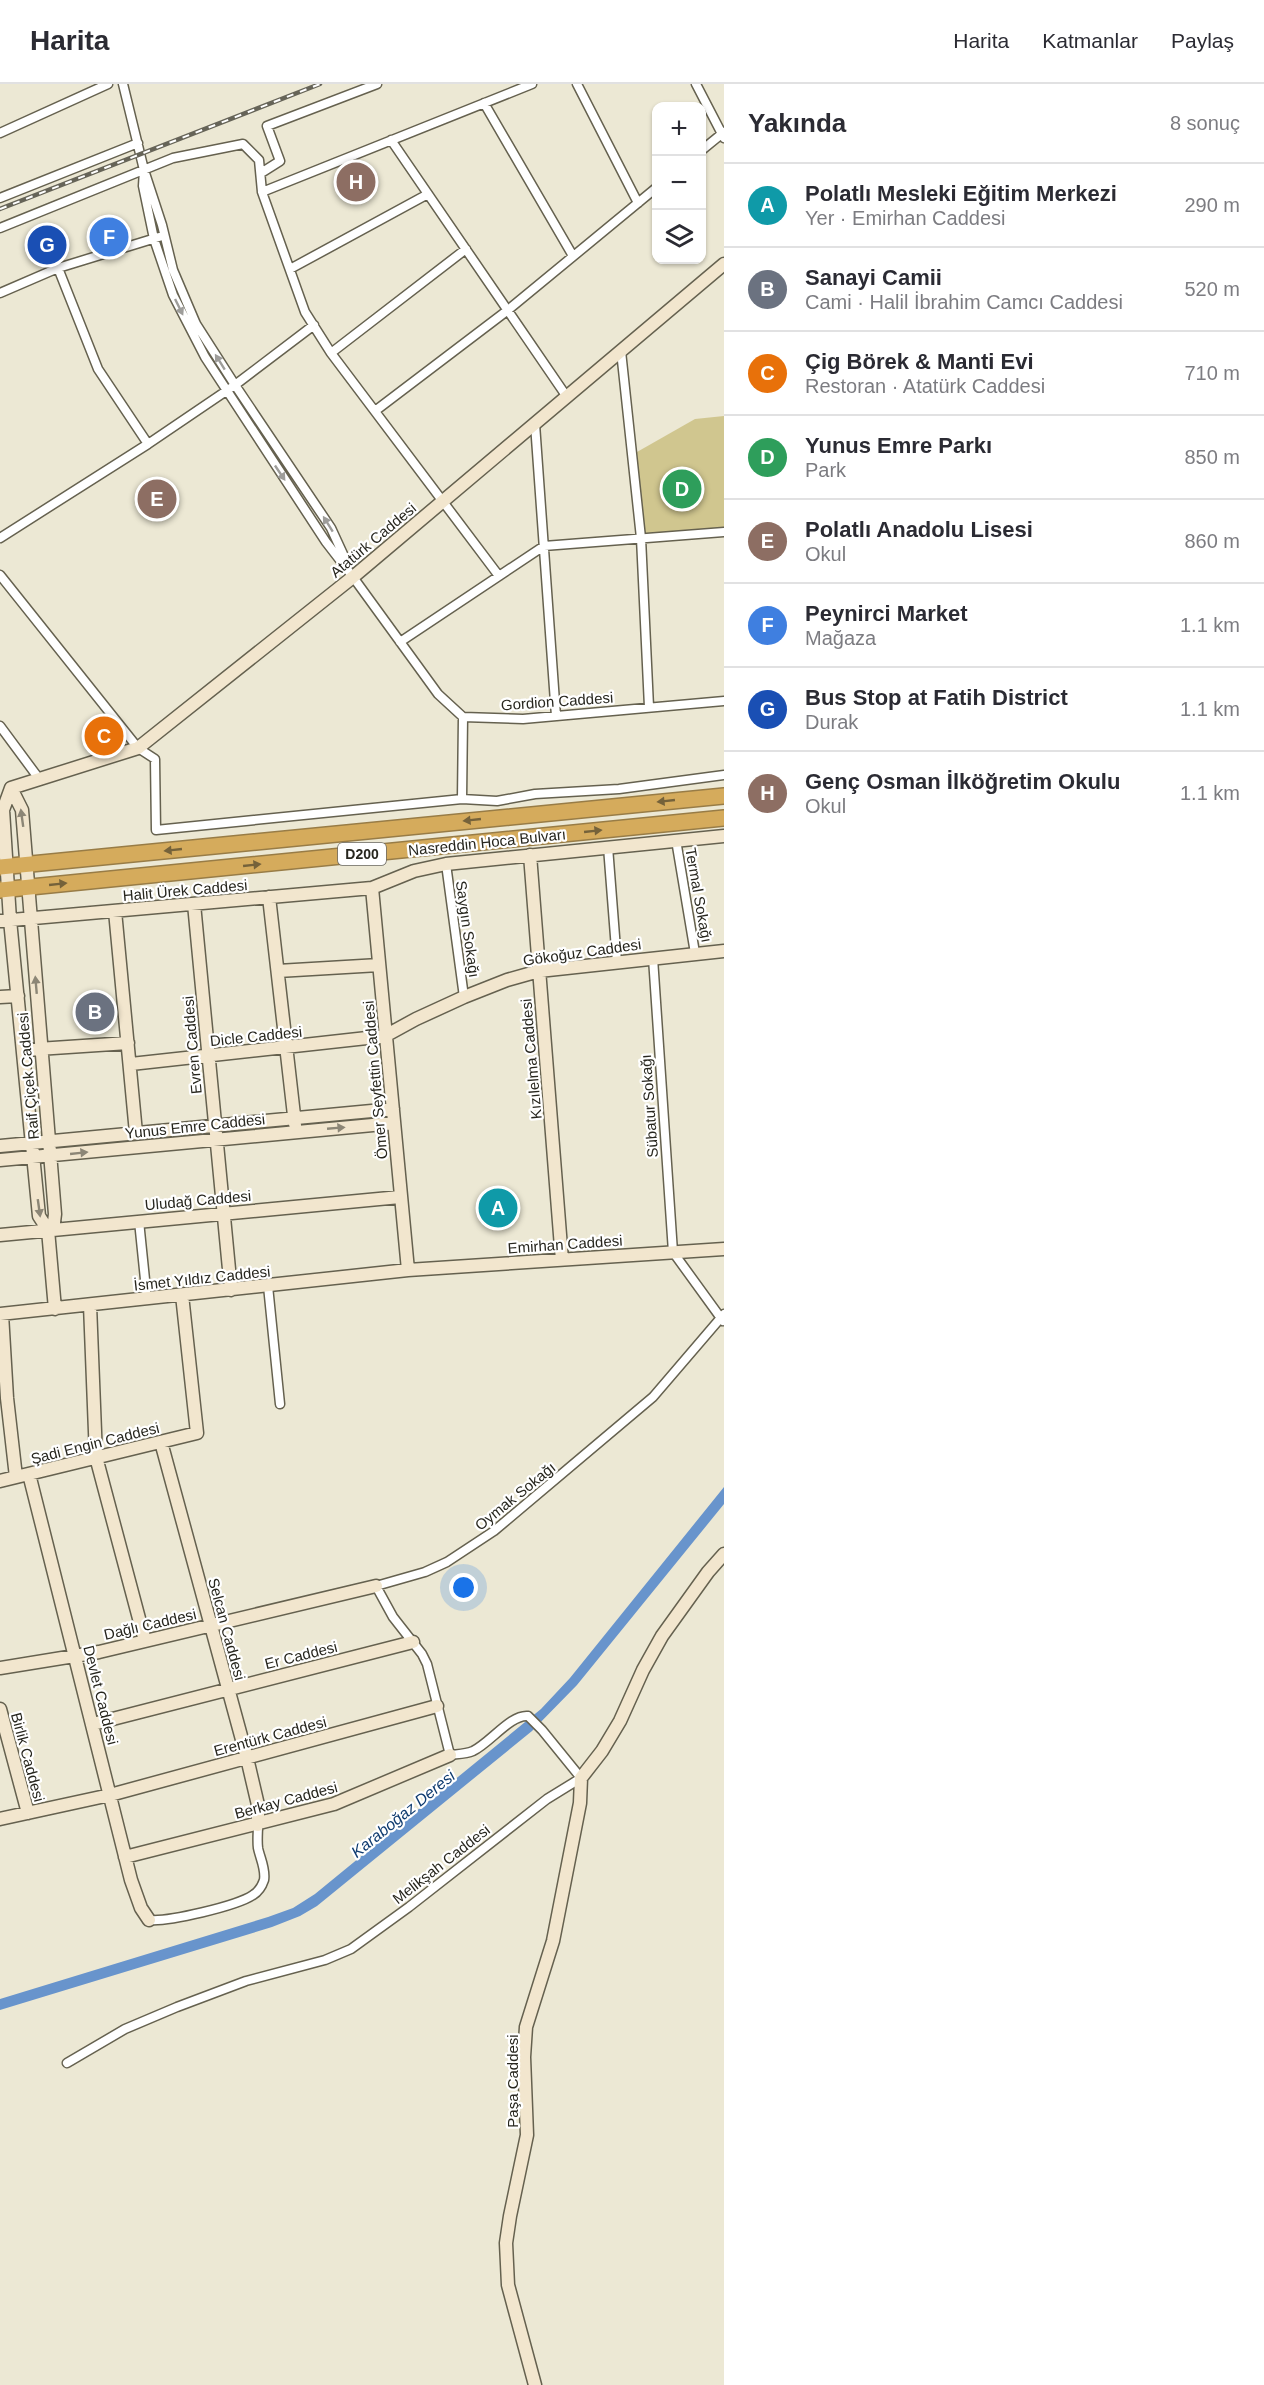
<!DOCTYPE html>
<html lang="tr">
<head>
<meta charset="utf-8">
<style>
  body { margin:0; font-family:Helvetica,sans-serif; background:#f7f7f7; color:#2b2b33 }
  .controls { position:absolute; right:18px; top:18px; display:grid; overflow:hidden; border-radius:12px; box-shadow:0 2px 4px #0004 }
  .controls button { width:54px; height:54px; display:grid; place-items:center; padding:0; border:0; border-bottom:2px solid #e1e1e2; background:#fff; color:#2b2b33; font:30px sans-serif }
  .you { position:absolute; left:464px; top:1504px; width:21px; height:21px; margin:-15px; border:4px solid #fff; border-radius:50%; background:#1a73e8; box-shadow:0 0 0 9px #1a73e833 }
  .badge { display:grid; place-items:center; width:39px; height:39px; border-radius:50%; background:#ea580c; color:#fff; font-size:20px; font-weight:700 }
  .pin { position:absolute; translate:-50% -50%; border:3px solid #fff; box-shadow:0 2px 6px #0006 }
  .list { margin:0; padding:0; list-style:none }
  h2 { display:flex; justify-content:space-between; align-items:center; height:78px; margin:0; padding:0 24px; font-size:26px }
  h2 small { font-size:20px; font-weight:400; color:#7c7c81 }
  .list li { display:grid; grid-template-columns:39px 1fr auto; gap:18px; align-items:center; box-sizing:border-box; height:84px; padding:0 24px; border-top:2px solid #e1e1e2 }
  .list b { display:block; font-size:22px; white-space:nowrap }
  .list p { margin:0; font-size:20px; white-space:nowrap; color:#7c7c81 }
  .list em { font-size:20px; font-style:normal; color:#7c7c81 }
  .icon { flex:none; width:33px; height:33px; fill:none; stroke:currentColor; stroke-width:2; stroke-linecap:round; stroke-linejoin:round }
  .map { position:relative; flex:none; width:724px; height:2301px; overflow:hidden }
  header { display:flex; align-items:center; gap:36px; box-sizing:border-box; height:84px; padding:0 30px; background:#fff; border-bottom:2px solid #e1e1e2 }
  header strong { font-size:28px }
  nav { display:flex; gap:33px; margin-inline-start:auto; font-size:21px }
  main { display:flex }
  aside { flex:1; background:#fff }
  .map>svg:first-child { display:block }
  .green { fill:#d0c68f }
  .water { fill:#6894cc }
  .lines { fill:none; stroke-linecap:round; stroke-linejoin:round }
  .street-casing { stroke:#65614f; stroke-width:11 }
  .secondary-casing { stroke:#65614f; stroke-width:15 }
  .highway-casing { stroke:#987c46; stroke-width:18 }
  .street { stroke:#fff; stroke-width:8 }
  .secondary { stroke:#f2e6ce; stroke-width:12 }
  .highway { stroke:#d5ab5c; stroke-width:15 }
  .rail-casing { stroke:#666458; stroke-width:4.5 }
  .rail { stroke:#fff; stroke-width:2; stroke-dasharray:7; stroke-linecap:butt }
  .oneway { fill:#9e9d9a }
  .oneway2 { fill:#75623a }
  .oneway3 { fill:#8c8676 }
  .labels { text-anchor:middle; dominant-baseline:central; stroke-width:4.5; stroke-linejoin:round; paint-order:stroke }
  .shield { fill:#fff; stroke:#686762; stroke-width:1.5 }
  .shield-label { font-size:14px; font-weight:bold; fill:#27261e }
  .street-label { font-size:15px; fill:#27261e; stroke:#fff }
  .water-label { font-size:16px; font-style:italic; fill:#0f3b6f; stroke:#fff }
</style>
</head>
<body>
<header>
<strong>Harita</strong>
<nav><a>Harita</a><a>Katmanlar</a><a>Paylaş</a></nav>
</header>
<main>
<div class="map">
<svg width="724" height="2301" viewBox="0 0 724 2301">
  <rect width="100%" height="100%" fill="#ece8d4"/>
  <path class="green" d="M 724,332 L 724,443 L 644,450 L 637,368 L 695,335 Z"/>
  <path class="water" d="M 724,1403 L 724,1420 L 577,1601 L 532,1647 L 317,1822 L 300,1832 L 272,1843 L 0,1926 L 0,1915 L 268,1833 L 293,1824 L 315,1810 L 541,1625 L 570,1594 Z"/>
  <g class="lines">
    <g class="street-casing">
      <path id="street" d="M 123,0 L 144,86 L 162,141 L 173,186 L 196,240 L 235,301 L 331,444 L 348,481
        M 577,0 L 638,119
        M 696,0 L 724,54
        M 484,19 L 573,172
        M 0,49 L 108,0
        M 391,56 L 567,313
        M 702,66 L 724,48
        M 144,86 L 143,102 L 154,155 L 173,211 L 205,273 L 326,458 L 353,493 L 438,610 L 463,633 L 523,635 L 724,617
        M 261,89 L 280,77 L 267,42 L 377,0
        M 262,108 L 532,0
        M 0,114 L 138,59
        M 0,144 L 173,74 L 243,60 L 259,76 L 262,108 L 305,228 L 331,269 L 499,492
        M 58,184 L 98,285 L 148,360
        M 290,185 L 428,110
        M 0,209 L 58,184 L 159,153
        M 621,267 L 641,454 L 649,623
        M 331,269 L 466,165
        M 375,327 L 508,226 L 656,104
        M 535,340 L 556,632
        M 0,454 L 148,360 L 235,301 L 314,241
        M 0,491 L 138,664 L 155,675 L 156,746 L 462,715 L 463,633
        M 400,558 L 544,462 L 724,448
        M 0,642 L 40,696
        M 462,715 L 497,717 L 535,710 L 619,705 L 724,691
        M 676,756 L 695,869
        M 608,763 L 617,878
        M 446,780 L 464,913
        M 653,874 L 673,1168 L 723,1237
        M 139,1137 L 147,1215
        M 268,1202 L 280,1320
        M 149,1836 C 168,1838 237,1822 253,1811 C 258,1808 262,1802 264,1796 C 266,1785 260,1774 258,1764 C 257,1756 258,1748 258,1741
        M 67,1979 L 125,1945 L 177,1923 L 246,1897 L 325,1876 L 351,1865 L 409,1823 L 547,1715 L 581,1694 L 542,1646 L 528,1632 C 511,1630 490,1659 473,1667 C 466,1670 458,1670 450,1671 L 427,1580 L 422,1570 L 393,1533 L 376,1502 L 425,1488 L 447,1478 L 494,1447 L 653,1313 L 724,1230"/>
    </g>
    <g class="secondary-casing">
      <path id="secondary" d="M 11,704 L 138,664 L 353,493 L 724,180
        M 11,704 L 3,726 L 10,836 L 39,1132 L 48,1146 L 55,1225
        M 11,704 L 22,726 L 55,1130 L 54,1138 L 48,1146
        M 530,771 L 562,1176
        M 372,804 L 408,1186
        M 269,813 L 295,1040
        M 194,820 L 231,1206
        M 115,827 L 136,1049
        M 0,837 L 372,804 L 414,787 L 446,780 L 724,752
        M 278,887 L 379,881
        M 0,913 L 18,912
        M 23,966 L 128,959
        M 131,980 L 385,952 L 416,935 L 464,913 L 507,896 L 539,887 L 724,867
        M 0,1062 L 393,1025
        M 0,1076 L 394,1039
        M 0,1151 L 400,1113
        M 90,1221 L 96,1373 L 145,1557
        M 0,1230 L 408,1186 L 724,1165
        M 2,1230 L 7,1314 L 16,1393
        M 161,1358 L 247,1674 L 258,1721 L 258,1741
        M 29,1390 L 131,1796 L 141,1824 L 149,1836
        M 0,1397 L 197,1349 L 182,1211
        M 0,1584 L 99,1568 L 376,1502
        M 0,1625 L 28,1729
        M 93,1640 L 413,1558
        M 0,1735 L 110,1711 L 437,1622
        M 125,1773 L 334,1720 L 450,1671
        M 535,2301 L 508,2201 L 506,2159 L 510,2132 L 527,2051 L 524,1973 L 526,1943 L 553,1857 L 580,1719 L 581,1694 L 602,1667 L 620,1637 L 643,1586 L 662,1552 L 708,1488 L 724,1470"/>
    </g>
    <g class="highway-casing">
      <path id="highway" d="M 0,783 L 724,712
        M 0,806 L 724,734"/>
    </g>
    <use href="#street" class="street"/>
    <use href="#secondary" class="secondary"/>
    <use href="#highway" class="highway"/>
    <g class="rail-casing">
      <path id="rail" d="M 0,125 L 320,0"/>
    </g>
    <use href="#rail" class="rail"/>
  </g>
  <defs><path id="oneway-solid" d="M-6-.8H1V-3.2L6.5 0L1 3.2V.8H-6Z" transform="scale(1.5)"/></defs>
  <g class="oneway">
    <use href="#oneway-solid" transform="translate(179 223) rotate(64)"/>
    <use href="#oneway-solid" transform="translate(220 278) rotate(-122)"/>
    <use href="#oneway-solid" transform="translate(280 389) rotate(56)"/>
    <use href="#oneway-solid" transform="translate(328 440) rotate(-122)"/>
  </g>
  <g class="oneway2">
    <use href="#oneway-solid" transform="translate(666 717) rotate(174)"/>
    <use href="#oneway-solid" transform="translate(472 736) rotate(174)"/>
    <use href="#oneway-solid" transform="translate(593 747) rotate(-6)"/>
    <use href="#oneway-solid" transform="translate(173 766) rotate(174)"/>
    <use href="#oneway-solid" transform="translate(252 781) rotate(-6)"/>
    <use href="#oneway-solid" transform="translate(58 800) rotate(-6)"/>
  </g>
  <g class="oneway3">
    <use href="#oneway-solid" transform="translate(22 734) rotate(-98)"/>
    <use href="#oneway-solid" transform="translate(36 901) rotate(-95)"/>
    <use href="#oneway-solid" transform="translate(336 1044) rotate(-5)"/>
    <use href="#oneway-solid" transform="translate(79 1069) rotate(-6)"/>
    <use href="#oneway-solid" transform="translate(39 1124) rotate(82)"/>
  </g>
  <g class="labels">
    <rect class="shield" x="338" y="759" width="48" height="22" rx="4.5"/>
    <g class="shield-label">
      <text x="362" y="770">D200</text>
    </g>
    <g class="street-label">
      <text transform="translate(373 456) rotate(-40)">Atatürk Caddesi</text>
      <text transform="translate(557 617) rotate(-4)">Gordion Caddesi</text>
      <text transform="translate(487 758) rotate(-6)">Nasreddin Hoca Bulvarı</text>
      <text transform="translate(185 806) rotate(-5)">Halit Ürek Caddesi</text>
      <text transform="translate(699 811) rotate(80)">Termal Sokağı</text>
      <text transform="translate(468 845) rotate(82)">Saygın Sokağı</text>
      <text transform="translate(582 868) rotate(-8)">Gökoğuz Caddesi</text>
      <text transform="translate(256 952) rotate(-6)">Dicle Caddesi</text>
      <text transform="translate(192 961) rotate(-95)">Evren Caddesi</text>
      <text transform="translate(531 975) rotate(-95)">Kızılelma Caddesi</text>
      <text transform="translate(28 992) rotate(-95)">Raif Çiçek Caddesi</text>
      <text transform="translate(375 996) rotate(-95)">Ömer Seyfettin Caddesi</text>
      <text transform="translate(649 1022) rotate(-94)">Sübatur Sokağı</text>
      <text transform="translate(195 1042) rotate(-6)">Yunus Emre Caddesi</text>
      <text transform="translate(198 1116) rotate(-5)">Uludağ Caddesi</text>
      <text transform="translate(565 1160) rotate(-4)">Emirhan Caddesi</text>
      <text transform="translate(202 1194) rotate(-6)">İsmet Yıldız Caddesi</text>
      <text transform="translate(95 1359) rotate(-14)">Şadi Engin Caddesi</text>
      <text transform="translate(515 1412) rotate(-39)">Oymak Sokağı</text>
      <text transform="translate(150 1540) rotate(-13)">Dağlı Caddesi</text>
      <text transform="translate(227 1545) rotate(75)">Selcan Caddesi</text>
      <text transform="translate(301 1571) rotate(-14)">Er Caddesi</text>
      <text transform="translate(101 1611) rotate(76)">Devlet Caddesi</text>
      <text transform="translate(270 1652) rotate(-15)">Erentürk Caddesi</text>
      <text transform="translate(28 1673) rotate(75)">Birlik Caddesi</text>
      <text transform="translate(286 1716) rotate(-15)">Berkay Caddesi</text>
      <text transform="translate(441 1780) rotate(-38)">Melikşah Caddesi</text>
      <text transform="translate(512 1997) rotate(-90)">Paşa Caddesi</text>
    </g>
    <g class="water-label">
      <text transform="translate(403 1730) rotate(-39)">Karaboğaz Deresi</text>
    </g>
  </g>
</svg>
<div class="controls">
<button>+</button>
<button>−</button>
<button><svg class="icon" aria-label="layers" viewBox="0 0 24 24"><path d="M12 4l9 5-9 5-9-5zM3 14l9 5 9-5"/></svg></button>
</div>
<div class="you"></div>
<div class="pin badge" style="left:498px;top:1124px;background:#0f9aa8">A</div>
<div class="pin badge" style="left:95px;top:928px;background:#6b7280">B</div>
<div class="pin badge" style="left:104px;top:652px;background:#e8710a">C</div>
<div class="pin badge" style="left:682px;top:405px;background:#2e9e5b">D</div>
<div class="pin badge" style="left:157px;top:415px;background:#8d6e63">E</div>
<div class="pin badge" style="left:109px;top:153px;background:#3f7fe0">F</div>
<div class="pin badge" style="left:47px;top:161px;background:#1a4fb4">G</div>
<div class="pin badge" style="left:356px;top:98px;background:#8d6e63">H</div>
</div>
<aside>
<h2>Yakında<small>8 sonuç</small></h2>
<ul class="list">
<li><span class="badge" style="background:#0f9aa8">A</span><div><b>Polatlı Mesleki Eğitim Merkezi</b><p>Yer · Emirhan Caddesi</p></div><em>290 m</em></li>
<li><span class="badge" style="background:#6b7280">B</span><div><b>Sanayi Camii</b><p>Cami · Halil İbrahim Camcı Caddesi</p></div><em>520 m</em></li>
<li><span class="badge" style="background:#e8710a">C</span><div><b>Çig Börek &amp; Manti Evi</b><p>Restoran · Atatürk Caddesi</p></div><em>710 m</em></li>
<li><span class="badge" style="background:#2e9e5b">D</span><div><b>Yunus Emre Parkı</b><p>Park</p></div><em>850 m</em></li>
<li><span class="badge" style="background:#8d6e63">E</span><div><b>Polatlı Anadolu Lisesi</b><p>Okul</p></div><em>860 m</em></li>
<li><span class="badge" style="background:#3f7fe0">F</span><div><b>Peynirci Market</b><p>Mağaza</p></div><em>1.1 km</em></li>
<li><span class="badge" style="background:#1a4fb4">G</span><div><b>Bus Stop at Fatih District</b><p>Durak</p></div><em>1.1 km</em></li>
<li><span class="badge" style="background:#8d6e63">H</span><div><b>Genç Osman İlköğretim Okulu</b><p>Okul</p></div><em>1.1 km</em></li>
</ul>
</aside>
</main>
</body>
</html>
